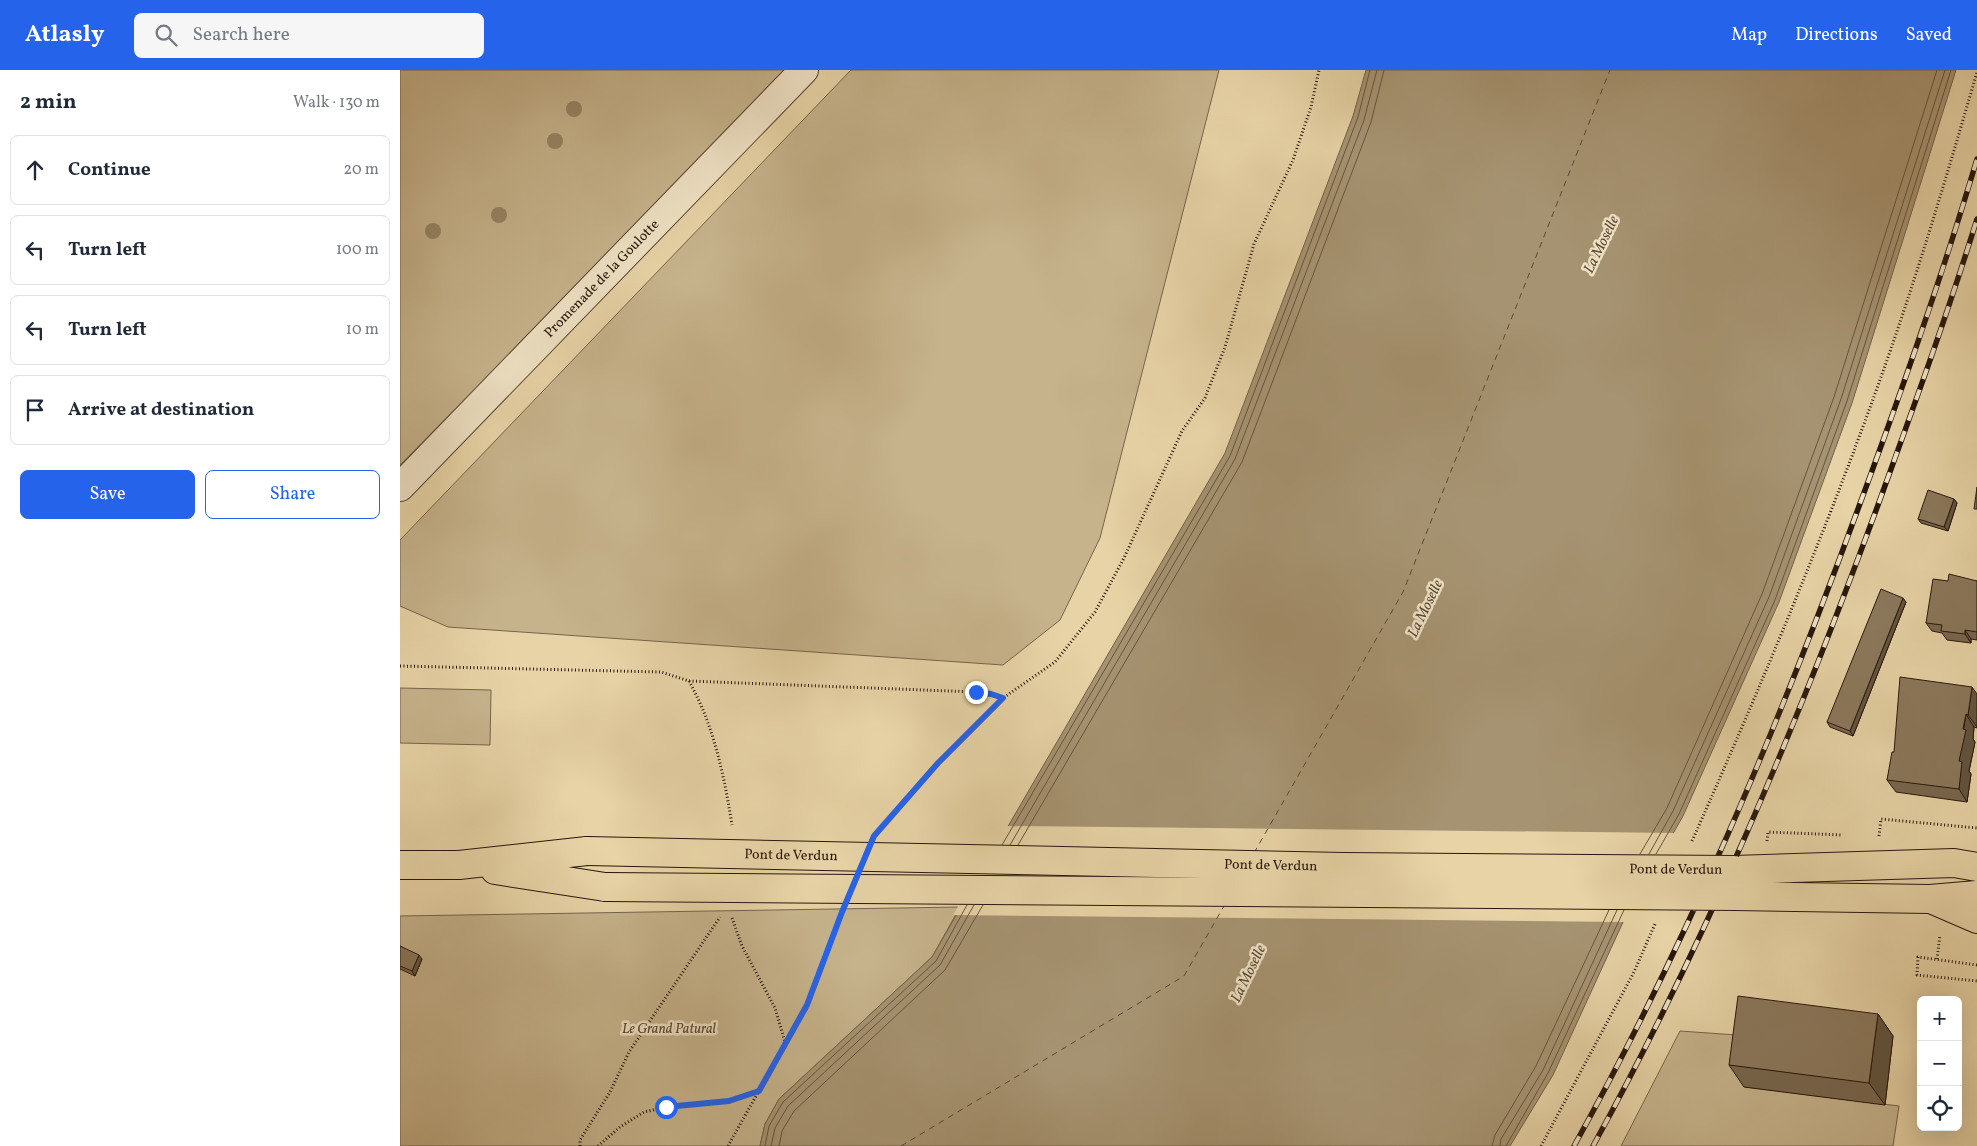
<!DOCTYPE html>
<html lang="en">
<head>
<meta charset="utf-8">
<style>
  body { margin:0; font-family:Vollkorn,serif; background:#f6f6f7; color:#1f2937 }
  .controls { position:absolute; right:15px; bottom:15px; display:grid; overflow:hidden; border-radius:8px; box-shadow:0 5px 20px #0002 }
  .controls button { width:45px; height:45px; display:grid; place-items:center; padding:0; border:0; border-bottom:1px solid #e0e1e3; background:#fff; color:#1f2937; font:25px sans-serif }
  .stop { position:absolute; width:15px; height:15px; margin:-11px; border:4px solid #2563eb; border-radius:50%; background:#fff }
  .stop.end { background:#2563eb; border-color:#fff; box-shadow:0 1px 5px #0008 }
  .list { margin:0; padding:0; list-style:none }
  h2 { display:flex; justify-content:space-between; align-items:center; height:65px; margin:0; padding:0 20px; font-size:21px }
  h2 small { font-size:16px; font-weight:400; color:#747a83 }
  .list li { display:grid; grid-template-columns:32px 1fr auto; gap:15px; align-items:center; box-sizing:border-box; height:70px; margin:0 10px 10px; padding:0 10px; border:1px solid #e0e1e3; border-radius:8px }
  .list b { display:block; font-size:19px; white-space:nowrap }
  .list em { font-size:16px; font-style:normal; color:#747a83 }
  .actions { display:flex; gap:10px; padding:15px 20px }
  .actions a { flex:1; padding:11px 0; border:1px solid #2563eb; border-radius:8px; text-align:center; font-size:18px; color:#2563eb }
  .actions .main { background:#2563eb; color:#fff }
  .icon { flex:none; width:28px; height:28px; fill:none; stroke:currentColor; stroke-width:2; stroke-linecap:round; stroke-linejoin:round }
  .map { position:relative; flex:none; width:1577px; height:1076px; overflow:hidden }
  header { display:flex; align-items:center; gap:30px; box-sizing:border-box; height:70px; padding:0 25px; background:#2563eb; color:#fff }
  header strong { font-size:24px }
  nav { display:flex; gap:28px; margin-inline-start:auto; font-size:18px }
  .search { width:350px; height:45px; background:#f6f6f7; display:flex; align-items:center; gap:12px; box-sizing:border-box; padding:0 18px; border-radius:8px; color:#747a83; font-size:19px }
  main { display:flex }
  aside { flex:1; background:#fff }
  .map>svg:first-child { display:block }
  .green { fill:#c6b38c; stroke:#76644c }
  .water { fill:#a69371; stroke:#736148 }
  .pier { fill:#e7d3a6 }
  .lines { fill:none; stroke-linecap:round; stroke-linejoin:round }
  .shore { stroke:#66543e; stroke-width:1 }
  .ferry { stroke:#5a4834; stroke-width:1; stroke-dasharray:6 5; stroke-linecap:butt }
  .minor-casing { stroke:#574532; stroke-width:30 }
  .major-casing { stroke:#27160b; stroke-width:30 }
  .path { stroke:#27160b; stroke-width:3; stroke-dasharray:1 2.5; stroke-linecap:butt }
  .minor { stroke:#efe2c5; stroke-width:28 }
  .major { stroke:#e7d3a6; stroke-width:28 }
  .rail-casing { stroke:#27160b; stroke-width:5.5 }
  .rail { stroke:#efe2c5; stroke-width:4; stroke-dasharray:11; stroke-linecap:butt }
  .major-bridge-casing { stroke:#27160b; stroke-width:30; stroke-linecap:butt }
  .major-bridge { stroke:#e7d3a6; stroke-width:28 }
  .tree { fill:#988566 }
  .wall { fill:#78674f; stroke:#27160b }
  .shaded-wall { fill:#615440; stroke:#27160b }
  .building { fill:#8b785c; stroke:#27160b }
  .route { stroke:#2563eb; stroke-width:6 }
  .labels { text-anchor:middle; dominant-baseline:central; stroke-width:5; stroke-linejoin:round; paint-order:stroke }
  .street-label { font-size:14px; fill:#27160b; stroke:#efe2c5 }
  .park-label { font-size:14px; font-style:italic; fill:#574532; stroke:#efe2c5 }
  .water-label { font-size:15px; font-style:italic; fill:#5a4834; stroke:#efe2c5 }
</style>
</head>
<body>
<header>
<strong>Atlasly</strong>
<div class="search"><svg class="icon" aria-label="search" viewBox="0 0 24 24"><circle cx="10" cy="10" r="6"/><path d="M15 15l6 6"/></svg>Search here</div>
<nav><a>Map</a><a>Directions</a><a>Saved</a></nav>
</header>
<main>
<aside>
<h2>2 min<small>Walk · 130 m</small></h2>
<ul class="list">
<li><svg class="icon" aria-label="ahead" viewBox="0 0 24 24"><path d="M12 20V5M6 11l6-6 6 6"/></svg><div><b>Continue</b></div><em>20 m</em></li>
<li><svg class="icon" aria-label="left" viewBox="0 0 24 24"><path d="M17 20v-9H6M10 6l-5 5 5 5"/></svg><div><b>Turn left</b></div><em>100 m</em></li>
<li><svg class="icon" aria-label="left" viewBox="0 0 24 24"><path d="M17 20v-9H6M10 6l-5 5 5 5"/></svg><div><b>Turn left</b></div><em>10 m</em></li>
<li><svg class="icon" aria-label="arrive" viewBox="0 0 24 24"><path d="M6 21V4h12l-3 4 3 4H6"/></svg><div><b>Arrive at destination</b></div></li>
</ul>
<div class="actions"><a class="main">Save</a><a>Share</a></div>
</aside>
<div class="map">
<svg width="1577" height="1076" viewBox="0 0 1577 1076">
  <rect width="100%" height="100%" fill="#e7d3a6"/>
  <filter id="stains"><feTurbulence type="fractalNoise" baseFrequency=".004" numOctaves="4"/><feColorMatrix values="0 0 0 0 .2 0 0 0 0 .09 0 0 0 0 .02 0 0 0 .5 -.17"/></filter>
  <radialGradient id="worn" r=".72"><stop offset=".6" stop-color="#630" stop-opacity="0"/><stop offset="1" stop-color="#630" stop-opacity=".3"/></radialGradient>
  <path class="green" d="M 0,0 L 390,0 L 0,395 Z
    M 451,0 L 819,0 L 700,468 L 660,550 L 603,595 L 48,557 L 0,536 L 0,470 Z
    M 0,618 L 91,620 L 90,675 L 0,673 Z
    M 560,837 L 532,887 L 379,1029 L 365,1054 L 360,1076 L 0,1076 L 0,846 Z
    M 1280,961 L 1351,966 L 1345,1017 L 1499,1036 L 1493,1076 L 1221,1076 Z"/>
  <path class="water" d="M 966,0 L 1556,0 L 1452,333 L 1379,532 L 1283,746 L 1224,850 L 1153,1005 L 1110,1076 L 360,1076 L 365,1054 L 379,1029 L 532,887 L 825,383 L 953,46 Z"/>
  <path class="pier" d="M 605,756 L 810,758 L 1277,763 L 1226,852 L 553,845 Z"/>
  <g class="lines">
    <path class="shore" d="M 602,775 L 830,386 L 958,47 L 970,0
      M 610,775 L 835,389 L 964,50 L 977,0
      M 618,775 L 842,392 L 971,52 L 984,0
      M 1240,784 L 1267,738 L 1362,524 L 1434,327 L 1537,0
      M 1249,784 L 1273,741 L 1369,527 L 1441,329 L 1545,0
      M 1256,784 L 1279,744 L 1375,530 L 1447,331 L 1551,0
      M 365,1076 L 369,1056 L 383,1032 L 536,891 L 567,835
      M 371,1076 L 375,1058 L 388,1036 L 540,895 L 574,835
      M 379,1076 L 382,1061 L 394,1041 L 545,900 L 583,835
      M 1092,1076 L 1095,1065 L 1136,996 L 1209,840
      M 1100,1076 L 1101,1069 L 1143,1000 L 1217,840
      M 1106,1076 L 1148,1003 L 1224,840"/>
    <path class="ferry" d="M 854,783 L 1003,522 L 1210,0
      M 501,1076 L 784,906 L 824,836"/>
    <g class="minor-casing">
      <g id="minor">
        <path id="s1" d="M 0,417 L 404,0"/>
      </g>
    </g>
    <g class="major-casing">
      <path id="major" d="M 0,795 L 59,795 L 187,781
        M 95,800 L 205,817
        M 1334,800 L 1554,793 L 1577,797
        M 1335,826 L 1530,829 L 1577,825
        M 1533,830 L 1577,849"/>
    </g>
    <path class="path" d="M 0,596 L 261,602 L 289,611 L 576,622 L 591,624 L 603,628
      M 289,611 C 314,656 324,705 332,755
      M 481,757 L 538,693 L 603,628 L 655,592 L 695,542 L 724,488 L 782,361 L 805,328 L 825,277 L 854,174 L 893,90 L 911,37 L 919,0
      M 1479,766 L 1481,749 L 1577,758
      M 1292,771 C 1358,623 1421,473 1476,321 C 1514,216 1546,109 1577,2
      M 1367,771 L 1368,762 L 1442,765
      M 332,848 L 342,876 L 375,938 L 385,972
      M 1537,889 L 1540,865
      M 1577,895 L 1518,887 L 1517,905 L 1577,911
      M 180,1076 L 180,1070 L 210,1022 L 229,982 L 320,847
      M 198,1076 L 220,1057 L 244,1042 L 266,1037 L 329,1031 L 358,1021
      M 328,1076 L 407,935 L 439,849
      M 1141,1076 L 1234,902 L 1255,854"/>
    <use href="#minor" class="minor"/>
    <use href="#major" class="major"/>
    <g class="rail-casing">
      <path id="rail" d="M 1174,1076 C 1287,873 1378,657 1458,439 C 1501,323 1542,207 1577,89
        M 1193,1076 C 1306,871 1397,655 1478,435 C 1512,341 1547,246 1577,149"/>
    </g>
    <use href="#rail" class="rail"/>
    <g class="major-bridge-casing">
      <g id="major-bridge">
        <path id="s2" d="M 187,781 L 944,797 L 1334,800"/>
        <path d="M 205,817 L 1335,826"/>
      </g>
    </g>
    <use href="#major-bridge" class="major-bridge"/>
  </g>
  <g class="tree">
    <circle cx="174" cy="39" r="8"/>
    <circle cx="155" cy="71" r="8"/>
    <circle cx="99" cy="145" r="8"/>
    <circle cx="33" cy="161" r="8"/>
  </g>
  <path class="wall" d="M 1554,429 L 1557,433 L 1548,461 L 1521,453 L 1518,449 Z
    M 1548,511 L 1577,511 L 1577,570 L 1571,569 L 1571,573 L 1547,570 L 1542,563 L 1532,561 L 1526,553 Z
    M 1506,532 L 1453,666 L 1430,657 L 1427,652 Z
    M 1577,624 L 1577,658 L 1574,657 L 1573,669 L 1575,672 L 1569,701 L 1571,704 L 1567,732 L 1496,722 L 1487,710 L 1494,682 Z
    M 0,876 L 22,889 L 15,906 L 0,899 Z
    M 1478,944 L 1493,966 L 1485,1035 L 1344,1017 L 1329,995 Z"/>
  <path class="shaded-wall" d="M 1554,429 L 1557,433 L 1548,461 L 1544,457 Z
    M 1503,528 L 1506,532 L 1453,666 L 1450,661 Z
    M 1565,560 L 1571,569 L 1571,573 L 1565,564 Z
    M 1572,617 L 1577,624 L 1577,657 L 1568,645 Z
    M 1566,644 L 1574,657 L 1573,669 L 1575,672 L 1569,701 L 1571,704 L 1567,732 L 1559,719 L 1559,691 Z
    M 19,885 L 22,889 L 15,906 L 12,901 Z
    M 1478,944 L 1493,966 L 1485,1035 L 1469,1013 Z"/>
  <path class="building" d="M 1577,417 L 1577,439 L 1574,439 Z
    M 1528,420 L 1554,429 L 1544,457 L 1518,449 Z
    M 1549,504 L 1577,511 L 1577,562 L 1565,560 L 1565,564 L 1541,561 L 1542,555 L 1526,553 L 1533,509 L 1548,511 Z
    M 1481,519 L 1503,528 L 1450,661 L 1427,652 Z
    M 1500,607 L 1572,617 L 1568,645 L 1566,644 L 1563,659 L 1566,660 L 1559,691 L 1562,692 L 1559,719 L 1487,710 L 1492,682 L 1494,682 Z
    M 0,876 L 19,885 L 12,901 L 0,896 Z
    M 1338,926 L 1478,944 L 1469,1013 L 1329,995 Z"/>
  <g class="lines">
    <path class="route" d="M 266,1037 L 329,1031 L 359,1021 L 407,935 L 442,842 L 474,766 L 538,693 L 603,628 L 591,624 L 576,622"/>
  </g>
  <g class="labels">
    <g class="street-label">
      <text stroke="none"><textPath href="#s1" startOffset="290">Promenade de la Goulotte</textPath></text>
      <text stroke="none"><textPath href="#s2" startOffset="204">Pont de Verdun</textPath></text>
      <text stroke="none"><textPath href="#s2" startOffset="684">Pont de Verdun</textPath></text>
      <text stroke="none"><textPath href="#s2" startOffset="1089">Pont de Verdun</textPath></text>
    </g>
    <g class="park-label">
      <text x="269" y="959">Le Grand Patural</text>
    </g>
    <g class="water-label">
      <text transform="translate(1202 175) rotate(-64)">La Moselle</text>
      <text transform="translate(1026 539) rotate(-64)">La Moselle</text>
      <text transform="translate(849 904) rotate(-64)">La Moselle</text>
    </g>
  </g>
  <rect width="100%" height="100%" filter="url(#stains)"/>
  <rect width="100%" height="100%" fill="url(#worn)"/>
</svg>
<div class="controls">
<button>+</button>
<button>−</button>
<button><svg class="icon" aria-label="locate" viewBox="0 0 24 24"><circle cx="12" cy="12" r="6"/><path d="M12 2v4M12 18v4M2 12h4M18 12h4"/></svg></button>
</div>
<div class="stop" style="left:266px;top:1037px"></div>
<div class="stop end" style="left:576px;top:622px"></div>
</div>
</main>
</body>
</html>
